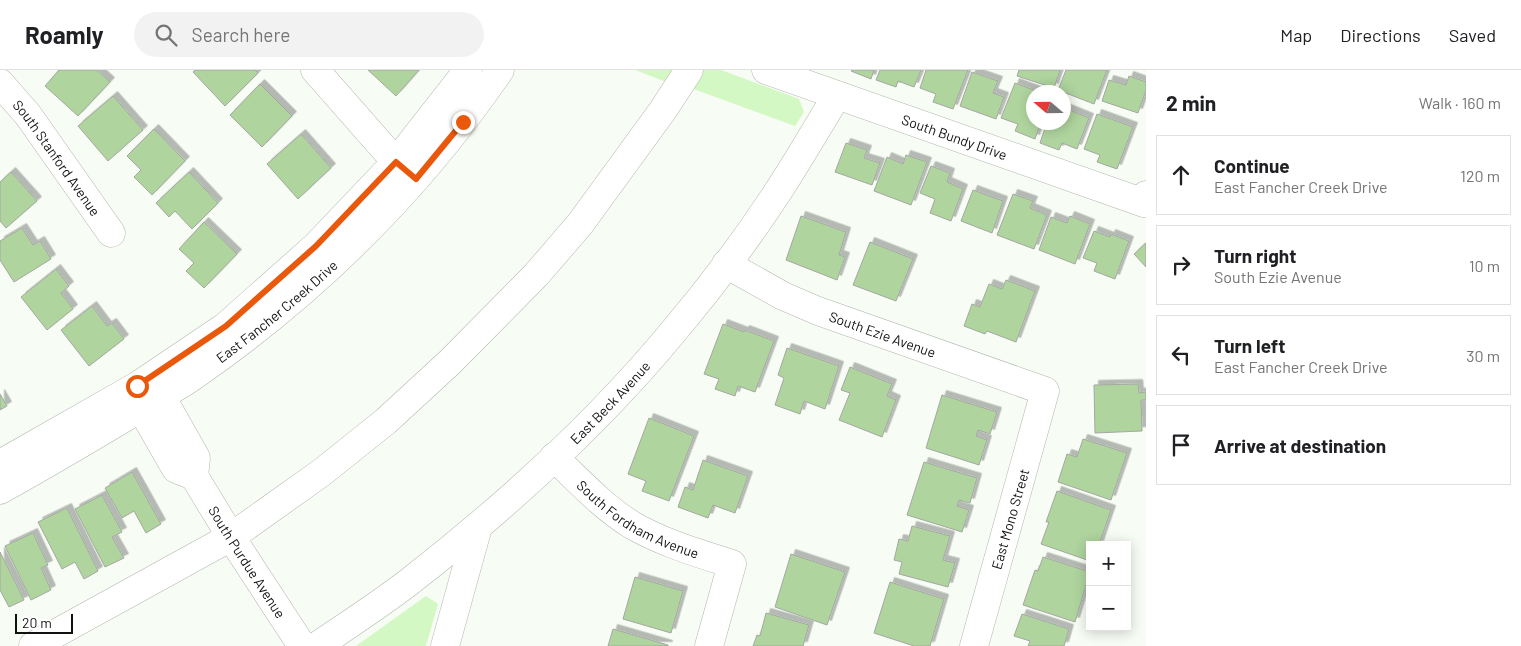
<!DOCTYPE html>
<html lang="en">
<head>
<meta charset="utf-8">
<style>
  body { margin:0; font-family:Barlow,sans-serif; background:#f2f2f2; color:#202124 }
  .controls { position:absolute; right:15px; bottom:15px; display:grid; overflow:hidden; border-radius:0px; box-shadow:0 2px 12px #0003 }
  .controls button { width:45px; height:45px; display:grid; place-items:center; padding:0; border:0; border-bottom:1px solid #e0e0e0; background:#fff; color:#202124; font:25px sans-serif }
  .compass { position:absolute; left:1026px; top:15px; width:45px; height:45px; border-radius:50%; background:#fff; box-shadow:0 2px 12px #0003; rotate:290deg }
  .scale { position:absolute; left:15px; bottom:12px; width:58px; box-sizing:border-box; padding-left:5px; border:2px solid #10120f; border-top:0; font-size:14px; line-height:18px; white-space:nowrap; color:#10120f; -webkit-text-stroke:4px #fff; paint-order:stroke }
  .stop { position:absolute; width:15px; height:15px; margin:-11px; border:4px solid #ea580c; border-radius:50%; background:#fff }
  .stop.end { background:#ea580c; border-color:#fff; box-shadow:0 1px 5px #0008 }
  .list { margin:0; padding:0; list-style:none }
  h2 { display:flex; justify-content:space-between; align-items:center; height:65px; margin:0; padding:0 20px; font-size:21px }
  h2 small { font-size:16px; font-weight:400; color:#757577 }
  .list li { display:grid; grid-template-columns:32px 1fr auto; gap:15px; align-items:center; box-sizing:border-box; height:80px; margin:0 10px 10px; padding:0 10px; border:1px solid #e0e0e0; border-radius:0px }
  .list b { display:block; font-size:19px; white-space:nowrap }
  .list p { margin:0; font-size:16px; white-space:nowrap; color:#757577 }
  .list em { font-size:16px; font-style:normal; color:#757577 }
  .icon { flex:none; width:28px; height:28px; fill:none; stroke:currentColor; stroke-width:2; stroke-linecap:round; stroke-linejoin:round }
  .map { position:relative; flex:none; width:1146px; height:576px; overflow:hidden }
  header { display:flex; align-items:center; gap:30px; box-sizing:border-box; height:70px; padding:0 25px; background:#fff; border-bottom:1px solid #e0e0e0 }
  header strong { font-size:24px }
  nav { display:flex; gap:28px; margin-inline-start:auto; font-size:18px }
  .search { width:350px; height:45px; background:#f2f2f2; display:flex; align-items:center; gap:12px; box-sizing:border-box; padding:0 18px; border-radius:28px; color:#757577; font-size:19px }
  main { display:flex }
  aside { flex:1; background:#fff }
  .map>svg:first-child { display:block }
  .green { fill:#d4f8c4 }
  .building { fill:#afd49e; stroke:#a3a8a1; filter:url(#shadow) }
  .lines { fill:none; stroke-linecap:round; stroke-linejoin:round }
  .minor-casing { stroke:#b1b6af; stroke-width:29 }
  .minor { stroke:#fff; stroke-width:28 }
  .route { stroke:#ea580c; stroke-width:6 }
  .labels { text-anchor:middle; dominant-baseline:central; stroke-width:4; stroke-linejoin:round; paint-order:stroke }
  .street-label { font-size:14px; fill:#10120f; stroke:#fff }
</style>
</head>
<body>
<header>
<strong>Roamly</strong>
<div class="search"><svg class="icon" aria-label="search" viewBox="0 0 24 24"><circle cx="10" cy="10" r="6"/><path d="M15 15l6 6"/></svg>Search here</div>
<nav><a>Map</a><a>Directions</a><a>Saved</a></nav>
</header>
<main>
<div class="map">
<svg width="1146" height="576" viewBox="0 0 1146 576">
  <defs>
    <filter id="shadow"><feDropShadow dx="4.5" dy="-4.5" stdDeviation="0" flood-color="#0004"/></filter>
  </defs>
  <rect width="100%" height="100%" fill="#f7fcf4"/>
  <path class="green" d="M 635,0 L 677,0 L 669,13 Z
    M 702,0 L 721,0 L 799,29 L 804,42 L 795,56 L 691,18 Z
    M 426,526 L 438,534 L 426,576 L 356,576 Z"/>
  <path class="building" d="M 59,0 L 97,0 L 110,12 L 78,46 L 45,16 Z
    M 195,0 L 255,0 L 258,3 L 225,36 L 193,2 Z
    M 368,0 L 419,0 L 396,26 Z
    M 852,0 L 874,0 L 871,9 L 851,1 Z
    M 880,0 L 921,0 L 914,17 L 898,11 L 896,17 L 876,10 Z
    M 926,0 L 968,0 L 953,39 L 933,32 L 936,24 L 920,18 Z
    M 1019,0 L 1060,0 L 1054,18 L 1017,6 Z
    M 1066,0 L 1107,0 L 1094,34 L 1058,20 Z
    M 972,2 L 998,11 L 993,23 L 1004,27 L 996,49 L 960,36 Z
    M 1129,6 L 1146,12 L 1146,20 L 1138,43 L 1102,31 L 1109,10 L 1126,15 Z
    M 1015,13 L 1039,22 L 1034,22 L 1034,52 L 1041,52 L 1035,69 L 1015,61 L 1018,54 L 1001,48 Z
    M 260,14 L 292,46 L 262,77 L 230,45 Z
    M 113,26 L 143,60 L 108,91 L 78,56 Z
    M 1064,38 L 1089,48 L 1077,79 L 1062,73 L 1059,80 L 1040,73 L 1047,52 L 1064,52 Z
    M 1097,44 L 1133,57 L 1117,99 L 1097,92 L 1100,85 L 1084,79 Z
    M 154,59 L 185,91 L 152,125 L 134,107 L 141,100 L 127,86 Z
    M 301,64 L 331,98 L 298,129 L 267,94 Z
    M 846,73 L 867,80 L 864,88 L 880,93 L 872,115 L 835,102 Z
    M 906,85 L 927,92 L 911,135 L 874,121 L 887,87 L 903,94 Z
    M 931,96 L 950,103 L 947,112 L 963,119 L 951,151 L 930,143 L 935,129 L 920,123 Z
    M 11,102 L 37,131 L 6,158 L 0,151 L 0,112 Z
    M 189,102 L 218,133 L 192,159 L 175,141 L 169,147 L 156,133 Z
    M 973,120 L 1003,131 L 992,163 L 961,151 Z
    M 1013,124 L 1033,131 L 1030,138 L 1047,145 L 1034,179 L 997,165 Z
    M 801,146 L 846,162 L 839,185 L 845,187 L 837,210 L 786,190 Z
    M 1070,146 L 1090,154 L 1075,194 L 1039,180 L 1051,147 L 1067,153 Z
    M 204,152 L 237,184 L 204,218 L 186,201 L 194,193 L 179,179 Z
    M 22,158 L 33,175 L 40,171 L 51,189 L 14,212 L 0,190 L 0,171 Z
    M 1094,161 L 1110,167 L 1111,164 L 1129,171 L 1115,209 L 1094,201 L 1097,193 L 1083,188 Z
    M 870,172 L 913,189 L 896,231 L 853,215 Z
    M 1146,173 L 1146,197 L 1134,184 Z
    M 56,199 L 69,216 L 61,223 L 73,239 L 47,260 L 21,227 Z
    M 1006,210 L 1035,221 L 1016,272 L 987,261 L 985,264 L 964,256 L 972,234 L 980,237 L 989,214 L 1002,219 Z
    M 92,236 L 107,256 L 112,253 L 124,269 L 89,296 L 61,260 Z
    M 723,254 L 744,262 L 745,260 L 774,271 L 755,322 L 738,316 L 735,326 L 715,319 L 719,309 L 704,304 Z
    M 787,278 L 839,296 L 825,339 L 804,331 L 800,344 L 775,335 L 784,308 L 778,305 Z
    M 850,297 L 892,314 L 887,326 L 896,330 L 882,367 L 839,350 L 850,323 L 841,320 Z
    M 1138,314 L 1139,323 L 1146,322 L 1146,330 L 1141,330 L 1142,361 L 1095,363 L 1094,315 Z
    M 0,324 L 7,336 L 0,340 Z
    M 942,325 L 997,342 L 990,364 L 978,360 L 976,366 L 987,370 L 979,395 L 926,378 Z
    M 649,348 L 694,366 L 669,431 L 642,421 L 646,411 L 628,404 Z
    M 1083,369 L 1127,383 L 1111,430 L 1058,412 L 1067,384 L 1077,387 Z
    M 703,390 L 748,406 L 735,443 L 713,435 L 708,448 L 678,437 L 685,417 L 693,420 Z
    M 924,392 L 977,408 L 970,433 L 959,430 L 957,436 L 969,440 L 962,462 L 907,445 Z
    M 132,402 L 161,454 L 146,463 L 134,441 L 122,448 L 105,418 Z
    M 1057,421 L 1111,440 L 1099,475 L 1090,475 L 1090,491 L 1041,474 L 1049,452 L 1046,452 Z
    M 102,425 L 122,462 L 112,467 L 124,488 L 105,497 L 75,439 Z
    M 67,438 L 98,501 L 84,509 L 75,492 L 62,499 L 38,452 Z
    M 912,456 L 950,466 L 943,490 L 955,493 L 948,517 L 899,504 L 902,492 L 894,490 L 899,469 L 908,471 Z
    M 33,463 L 48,495 L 41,498 L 51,520 L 31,530 L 5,476 Z
    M 0,482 L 24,530 L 9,537 L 0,520 Z
    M 791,484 L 845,502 L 827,555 L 775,537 Z
    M 1043,487 L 1090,502 L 1075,552 L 1023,535 L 1035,500 L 1038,501 Z
    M 635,507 L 683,521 L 671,563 L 623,549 Z
    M 890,512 L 944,529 L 930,576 L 914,576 L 874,563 Z
    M 766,543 L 809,555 L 803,576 L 753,576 L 757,565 L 760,566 Z
    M 1022,544 L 1069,559 L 1064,576 L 1028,576 L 1030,571 L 1014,566 Z
    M 613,559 L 668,575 L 668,576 L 608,576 Z"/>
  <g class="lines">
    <g class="minor-casing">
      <g id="minor">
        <path d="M 315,0 L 396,92 L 409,103"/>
        <path id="s1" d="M 766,0 L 1144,133 L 1146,125"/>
        <path id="s2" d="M 0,13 L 28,45 L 111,163"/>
        <path id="s3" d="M 726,194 L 783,226 L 818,241 L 1045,321 L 974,576"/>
        <path d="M 141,338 L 176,399 L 194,406 L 196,388 L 161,326"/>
        <path id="s4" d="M 554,387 C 579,411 603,437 632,455 C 663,473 698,483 732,494 L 709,576"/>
        <path d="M 0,394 L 137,316 L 226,256 L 316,176 L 396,92 L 468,0"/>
        <path id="s5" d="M 194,406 L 231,467 L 302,576"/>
        <path id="s6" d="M 0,420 C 45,395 89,369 134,342 C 153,330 173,320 192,307 C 312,224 417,121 500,0"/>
        <path d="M 33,576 L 231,467 L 321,403 L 386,351 L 450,292 L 536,205 L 580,154 L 663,40 L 689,0"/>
        <path id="s7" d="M 317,576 C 348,555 379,535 409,512 C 504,438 596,355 673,262 C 711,217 747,169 779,120 C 799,89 818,57 837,25"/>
        <path d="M 445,576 L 478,457"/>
      </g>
    </g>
    <use href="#minor" class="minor"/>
  </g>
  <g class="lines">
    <path class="route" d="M 137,316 L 226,256 L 316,176 L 396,92 L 416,109 L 463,52"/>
  </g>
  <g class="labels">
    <g class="street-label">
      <text stroke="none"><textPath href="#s1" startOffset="200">South Bundy Drive</textPath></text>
      <text stroke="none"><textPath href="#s2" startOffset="94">South Stanford Avenue</textPath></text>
      <text stroke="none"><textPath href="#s6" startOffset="330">East Fancher Creek Drive</textPath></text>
      <text stroke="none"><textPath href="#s3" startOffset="172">South Ezie Avenue</textPath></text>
      <text stroke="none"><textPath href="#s7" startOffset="382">East Beck Avenue</textPath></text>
      <text stroke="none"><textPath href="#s4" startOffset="106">South Fordham Avenue</textPath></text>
      <text transform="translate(1010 449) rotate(-74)">East Mono Street</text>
      <text stroke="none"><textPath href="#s5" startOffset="101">South Purdue Avenue</textPath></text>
    </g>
  </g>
</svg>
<div class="controls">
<button>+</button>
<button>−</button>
</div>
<svg class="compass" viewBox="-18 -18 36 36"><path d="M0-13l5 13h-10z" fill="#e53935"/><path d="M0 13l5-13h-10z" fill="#757577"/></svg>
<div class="scale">20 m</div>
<div class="stop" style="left:137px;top:316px"></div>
<div class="stop end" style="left:463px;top:52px"></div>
</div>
<aside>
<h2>2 min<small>Walk · 160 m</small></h2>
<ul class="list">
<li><svg class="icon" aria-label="ahead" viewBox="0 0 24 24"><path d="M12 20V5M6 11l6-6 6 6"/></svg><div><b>Continue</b><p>East Fancher Creek Drive</p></div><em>120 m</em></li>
<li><svg class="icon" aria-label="right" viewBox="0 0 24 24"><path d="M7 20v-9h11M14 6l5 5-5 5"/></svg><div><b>Turn right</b><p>South Ezie Avenue</p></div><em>10 m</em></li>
<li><svg class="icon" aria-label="left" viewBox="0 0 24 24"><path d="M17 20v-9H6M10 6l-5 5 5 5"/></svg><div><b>Turn left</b><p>East Fancher Creek Drive</p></div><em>30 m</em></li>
<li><svg class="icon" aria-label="arrive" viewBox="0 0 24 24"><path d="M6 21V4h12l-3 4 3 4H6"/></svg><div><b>Arrive at destination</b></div></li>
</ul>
</aside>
</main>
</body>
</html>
